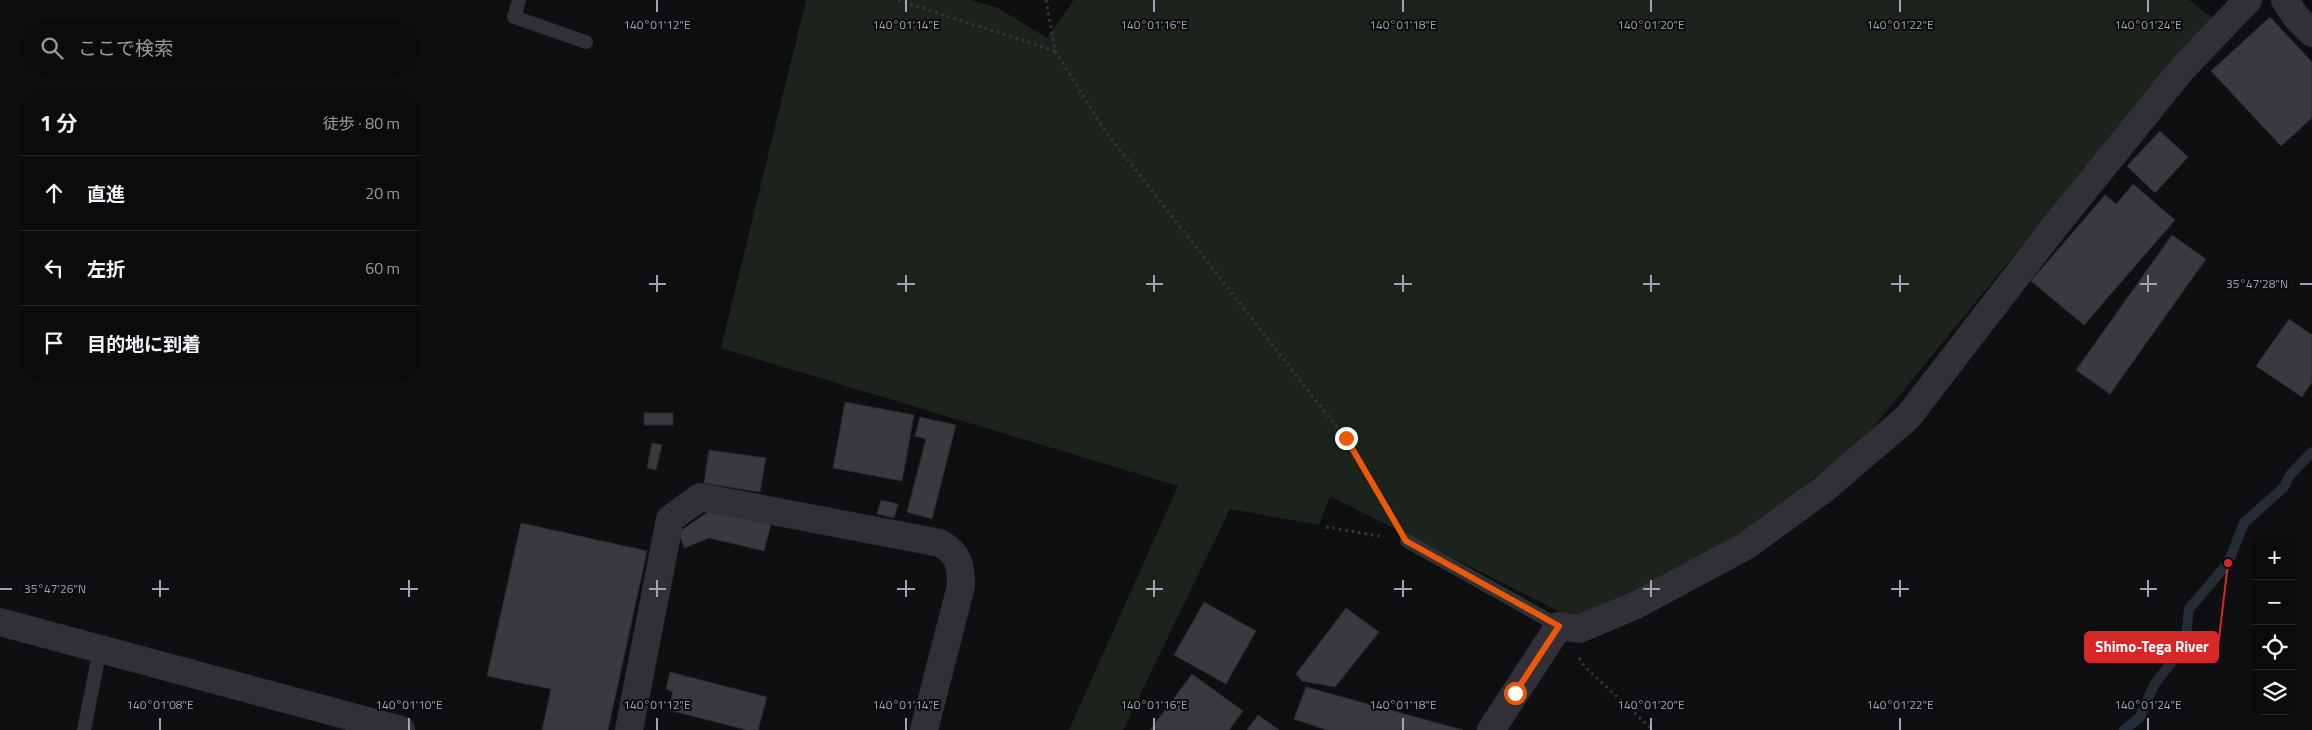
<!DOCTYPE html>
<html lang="ja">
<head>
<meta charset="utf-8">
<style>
  body { margin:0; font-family:"Titillium Web","Noto Sans JP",sans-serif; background:#19191b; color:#f1f3f6 }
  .controls { position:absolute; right:15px; bottom:15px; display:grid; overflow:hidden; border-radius:10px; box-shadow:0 2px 8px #0003 }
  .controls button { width:45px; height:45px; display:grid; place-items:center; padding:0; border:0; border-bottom:1px solid #2b2b2e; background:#0b0b0d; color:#f1f3f6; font:25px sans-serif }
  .stop { position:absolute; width:15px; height:15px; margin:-11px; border:4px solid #ea580c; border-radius:50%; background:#fff }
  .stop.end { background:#ea580c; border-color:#fff; box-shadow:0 1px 5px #0008 }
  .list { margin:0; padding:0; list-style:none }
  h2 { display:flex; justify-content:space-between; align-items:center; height:65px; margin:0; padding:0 20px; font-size:21px }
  h2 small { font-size:16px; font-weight:400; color:#9a9b9d }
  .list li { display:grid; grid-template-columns:32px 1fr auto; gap:15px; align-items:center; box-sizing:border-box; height:75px; padding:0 20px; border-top:1px solid #2b2b2e }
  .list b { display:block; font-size:19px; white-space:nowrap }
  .list em { font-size:16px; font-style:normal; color:#9a9b9d }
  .icon { flex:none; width:28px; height:28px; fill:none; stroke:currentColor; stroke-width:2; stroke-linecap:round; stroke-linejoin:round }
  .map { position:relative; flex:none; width:2312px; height:730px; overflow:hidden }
  .search { position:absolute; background:#0b0b0d; box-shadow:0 2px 8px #0003; left:20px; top:20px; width:400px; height:55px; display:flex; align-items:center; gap:12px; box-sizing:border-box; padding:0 18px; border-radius:28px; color:#9a9b9d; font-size:19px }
  .panel { position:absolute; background:#0b0b0d; box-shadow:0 2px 8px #0003; left:20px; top:90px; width:400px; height:290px; border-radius:20px }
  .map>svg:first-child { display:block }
  .green { fill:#1c231d }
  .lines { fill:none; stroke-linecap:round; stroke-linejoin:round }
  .stream { stroke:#262c35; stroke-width:10 }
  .building { fill:#3a393e; stroke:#2a292d }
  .path { stroke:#36373d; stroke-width:3; stroke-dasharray:2.5 4; stroke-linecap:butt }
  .service { stroke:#303036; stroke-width:14 }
  .minor { stroke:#303036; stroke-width:28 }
  .route { stroke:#ea580c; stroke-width:6 }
  .ticks { fill:none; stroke:#a0a3b2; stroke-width:2 }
  .ticks-label { font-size:12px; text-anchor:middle; fill:#a0a3b2; stroke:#0b0a0c; stroke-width:4; stroke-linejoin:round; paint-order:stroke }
  .leader { fill:none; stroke:#d62828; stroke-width:2 }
  .callout-dot { fill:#d62828; stroke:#0b0a0c; stroke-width:2 }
  .callout { fill:#d62828; stroke:#d62828; stroke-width:2 }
  .callout-label { font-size:15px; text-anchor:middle; font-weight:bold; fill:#fff }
</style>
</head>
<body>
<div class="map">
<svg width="2312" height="730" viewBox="0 0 2312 730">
  <rect width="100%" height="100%" fill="#0f0f11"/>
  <path class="green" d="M 806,0 L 971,0 L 998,8 L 1047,38 L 1074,0 L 2189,0 L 2215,20 L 2155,83 L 1862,441 L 1742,534 L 1649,583 L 1572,618 L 1330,496 L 1319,525 L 1230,509 L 1123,730 L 1069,730 L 1178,486 L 721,348 Z"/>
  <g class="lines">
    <path class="stream" d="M 2124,730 L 2140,717 L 2154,685 L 2185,645 L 2189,609 L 2228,563 L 2244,523 L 2284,487 L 2290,475 L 2312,452"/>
  </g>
  <path class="building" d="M 2270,17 L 2312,62 L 2312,118 L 2281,146 L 2211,71 Z
    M 2160,131 L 2188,157 L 2155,193 L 2127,166 Z
    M 2133,184 L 2175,220 L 2084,325 L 2031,281 L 2105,195 L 2116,204 Z
    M 2172,235 L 2206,259 L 2110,394 L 2076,370 Z
    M 2289,319 L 2312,335 L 2312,382 L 2302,397 L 2256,366 Z
    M 845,402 L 914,415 L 902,481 L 833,468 Z
    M 644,413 L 673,413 L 673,425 L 644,425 Z
    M 920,417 L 956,425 L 932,519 L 907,512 L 926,439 L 915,436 Z
    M 652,443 L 662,445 L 656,470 L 647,468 Z
    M 709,450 L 766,458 L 760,492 L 704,483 Z
    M 881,500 L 898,504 L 894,518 L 877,514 Z
    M 712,509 L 771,524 L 764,551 L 709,538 L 684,548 L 679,532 Z
    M 521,523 L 647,551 L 608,730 L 542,730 L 551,689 L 487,676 Z
    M 1204,602 L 1256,631 L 1226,684 L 1174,655 Z
    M 1346,608 L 1379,632 L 1335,687 L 1302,681 L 1296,674 Z
    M 670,672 L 767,697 L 758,730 L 747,730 L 668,710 L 673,692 L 666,689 Z
    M 1192,674 L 1243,711 L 1229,730 L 1150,730 Z
    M 1306,687 L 1463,730 L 1327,730 L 1294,719 Z
    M 1258,715 L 1279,730 L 1247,730 Z"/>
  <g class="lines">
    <path class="path" d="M 898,0 L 1055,51
      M 1046,0 L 1055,51 L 1106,132 L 1346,439 L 1396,522
      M 1326,527 L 1384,537
      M 1579,658 L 1585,667 L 1653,730"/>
    <path class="service" d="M 519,0 L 514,17 L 586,42
      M 1407,541 L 1559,626
      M 84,730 L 100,649"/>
    <path class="minor" d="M 2285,0 L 2296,17 L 2312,33
      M 0,622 L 401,730
      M 629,730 L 670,519 L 700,497 L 940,543 C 959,554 961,565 961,586 L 924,730
      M 1491,730 L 1559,626 L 1579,629 L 1636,605 L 1746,546 L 1824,489 L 1908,417 L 2052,230 L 2182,69 L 2248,0"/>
  </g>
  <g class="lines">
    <path class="route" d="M 1346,438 L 1406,541 L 1559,626 L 1515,693"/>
  </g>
  <path class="ticks" d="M 657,0 L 657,12M 906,0 L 906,12M 1154,0 L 1154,12M 1403,0 L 1403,12M 1651,0 L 1651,12M 1900,0 L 1900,12M 2148,0 L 2148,12M 657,275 L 657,292M 906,275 L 906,292M 1154,275 L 1154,292M 1403,275 L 1403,292M 1651,275 L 1651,292M 1900,275 L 1900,292M 2148,275 L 2148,292M 649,284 L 666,284M 897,284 L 915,284M 1146,284 L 1163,284M 1394,284 L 1412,284M 1643,284 L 1660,284M 1891,284 L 1909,284M 2140,284 L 2157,284M 2300,284 L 2312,284M 160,580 L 160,597M 409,580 L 409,597M 657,580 L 657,597M 906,580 L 906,597M 1154,580 L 1154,597M 1403,580 L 1403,597M 1651,580 L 1651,597M 1900,580 L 1900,597M 2148,580 L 2148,597M 0,589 L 12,589M 152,589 L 169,589M 400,589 L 418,589M 649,589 L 666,589M 897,589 L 915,589M 1146,589 L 1163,589M 1394,589 L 1412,589M 1643,589 L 1660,589M 1891,589 L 1909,589M 2140,589 L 2157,589M 160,718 L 160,730M 409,718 L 409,730M 657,718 L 657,730M 906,718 L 906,730M 1154,718 L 1154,730M 1403,718 L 1403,730M 1651,718 L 1651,730M 1900,718 L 1900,730M 2148,718 L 2148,730"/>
  <g class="ticks-label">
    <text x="657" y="29">140°01'12"E</text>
    <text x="906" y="29">140°01'14"E</text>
    <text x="1154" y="29">140°01'16"E</text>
    <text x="1403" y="29">140°01'18"E</text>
    <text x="1651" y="29">140°01'20"E</text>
    <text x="1900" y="29">140°01'22"E</text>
    <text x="2148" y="29">140°01'24"E</text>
    <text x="2257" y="288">35°47'28"N</text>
    <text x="55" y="593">35°47'26"N</text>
    <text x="160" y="709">140°01'08"E</text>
    <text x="409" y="709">140°01'10"E</text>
    <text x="657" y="709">140°01'12"E</text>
    <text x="906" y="709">140°01'14"E</text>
    <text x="1154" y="709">140°01'16"E</text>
    <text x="1403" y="709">140°01'18"E</text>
    <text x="1651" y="709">140°01'20"E</text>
    <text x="1900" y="709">140°01'22"E</text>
    <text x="2148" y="709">140°01'24"E</text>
  </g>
  <path class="leader" d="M2228 563L2218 647"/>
  <circle class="callout-dot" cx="2228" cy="563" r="5"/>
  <rect class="callout" x="2085" y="632" width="133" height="30" rx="5"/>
  <g class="callout-label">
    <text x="2152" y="652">Shimo-Tega River</text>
  </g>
</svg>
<div class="controls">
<button>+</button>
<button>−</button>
<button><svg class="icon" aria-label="locate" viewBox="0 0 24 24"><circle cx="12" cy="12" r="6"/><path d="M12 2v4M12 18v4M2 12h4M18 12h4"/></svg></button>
<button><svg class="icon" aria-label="layers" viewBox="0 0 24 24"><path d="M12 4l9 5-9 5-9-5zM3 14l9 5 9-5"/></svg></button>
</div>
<div class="stop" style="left:1515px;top:693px"></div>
<div class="stop end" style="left:1346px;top:438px"></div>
<div class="search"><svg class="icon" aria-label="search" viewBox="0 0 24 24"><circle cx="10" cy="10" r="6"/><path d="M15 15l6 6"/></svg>ここで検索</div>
<section class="panel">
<h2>1 分<small>徒歩 · 80 m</small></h2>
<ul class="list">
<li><svg class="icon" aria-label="ahead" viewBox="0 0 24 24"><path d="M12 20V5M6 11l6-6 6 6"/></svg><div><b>直進</b></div><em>20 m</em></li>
<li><svg class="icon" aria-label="left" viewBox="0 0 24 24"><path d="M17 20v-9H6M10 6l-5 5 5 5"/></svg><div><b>左折</b></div><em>60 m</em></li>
<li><svg class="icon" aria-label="arrive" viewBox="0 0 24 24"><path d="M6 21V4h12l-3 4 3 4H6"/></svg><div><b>目的地に到着</b></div></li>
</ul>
</section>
</div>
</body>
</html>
